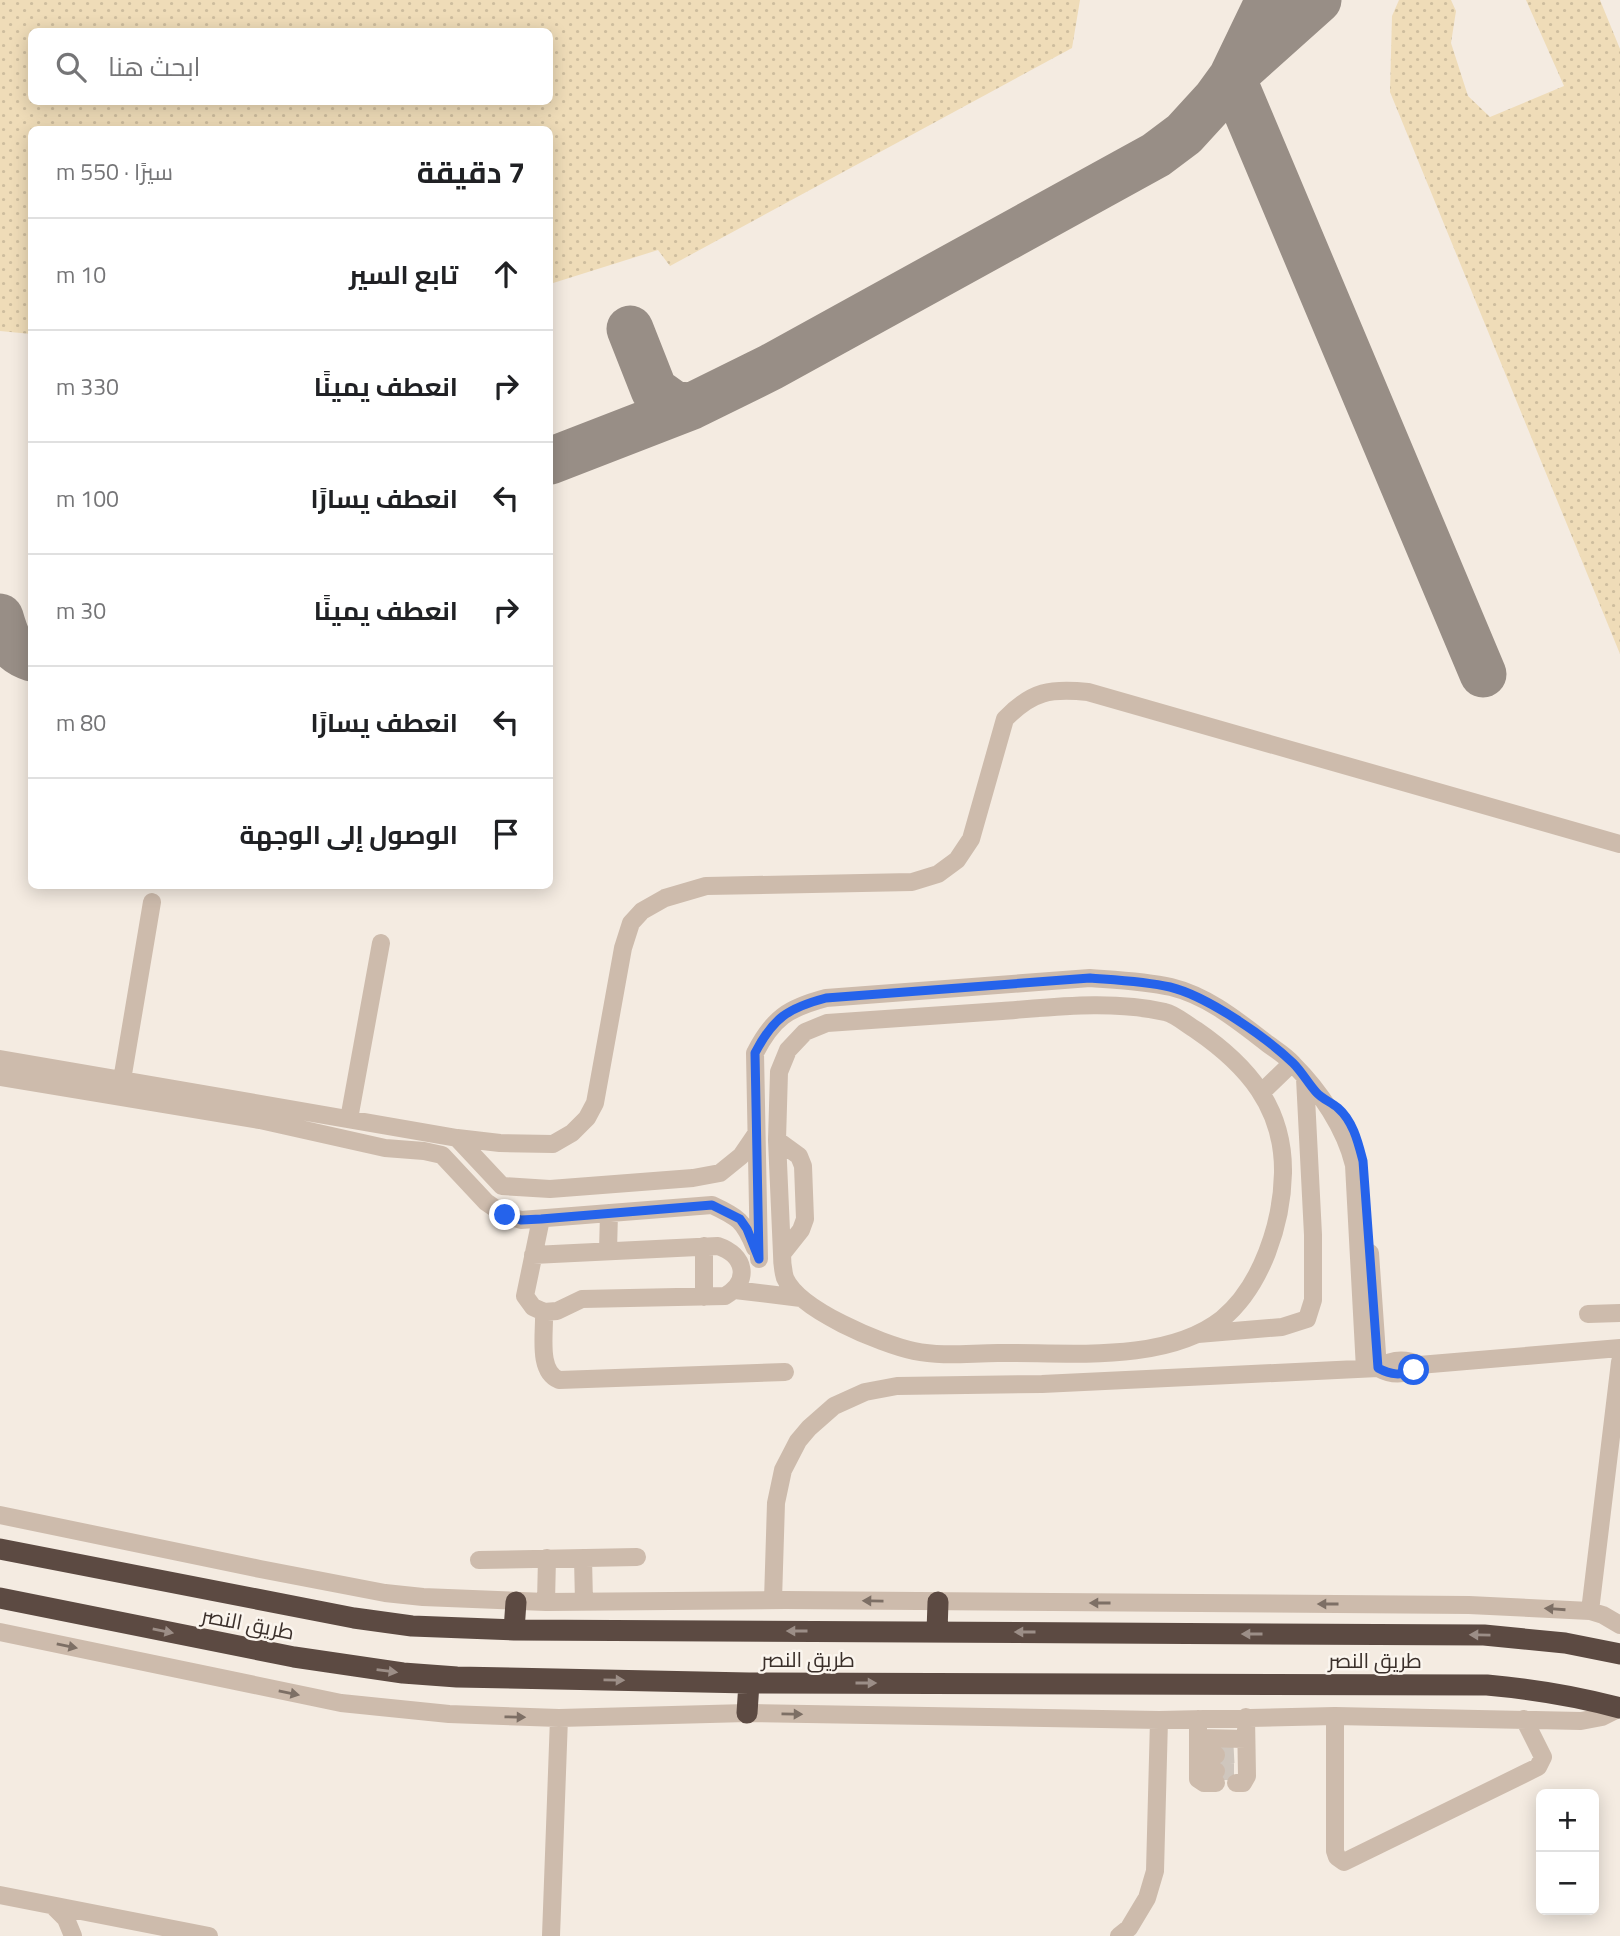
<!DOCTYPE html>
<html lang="ar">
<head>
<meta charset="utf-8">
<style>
  body { margin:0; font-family:"Titillium Web",Cairo,sans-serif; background:#f6f6f6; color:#202124; direction:rtl }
  .controls { position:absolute; right:21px; bottom:21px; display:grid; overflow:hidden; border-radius:10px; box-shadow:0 4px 18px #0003 }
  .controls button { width:63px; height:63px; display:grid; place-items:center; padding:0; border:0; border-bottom:2px solid #e0e0e0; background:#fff; color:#202124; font:35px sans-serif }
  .stop { position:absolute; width:21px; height:21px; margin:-16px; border:5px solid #2563eb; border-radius:50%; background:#fff }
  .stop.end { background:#2563eb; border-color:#fff; box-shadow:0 2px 7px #0008 }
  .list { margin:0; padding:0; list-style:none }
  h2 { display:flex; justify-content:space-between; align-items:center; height:91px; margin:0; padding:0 28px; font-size:30px }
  h2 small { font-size:23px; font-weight:400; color:#757577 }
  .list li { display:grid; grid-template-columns:46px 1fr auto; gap:21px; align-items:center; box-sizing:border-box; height:112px; padding:0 28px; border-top:2px solid #e0e0e0 }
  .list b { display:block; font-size:26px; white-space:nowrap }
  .list em { font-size:23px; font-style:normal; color:#757577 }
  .icon { flex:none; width:38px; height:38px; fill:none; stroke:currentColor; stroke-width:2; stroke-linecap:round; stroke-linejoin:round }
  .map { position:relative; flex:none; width:1620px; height:1936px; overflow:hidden; direction:ltr }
  .search { position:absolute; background:#fff; box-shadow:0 4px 18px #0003; left:28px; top:28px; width:525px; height:77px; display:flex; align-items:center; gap:18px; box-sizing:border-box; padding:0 24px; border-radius:10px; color:#757577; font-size:26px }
  .panel { position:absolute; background:#fff; box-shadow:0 4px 18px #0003; left:28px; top:126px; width:525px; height:763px; border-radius:10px; direction:rtl }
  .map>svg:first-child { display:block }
  .sand { fill:url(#sand-dots); fill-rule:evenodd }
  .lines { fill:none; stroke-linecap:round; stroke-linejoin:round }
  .taxiway { stroke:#988e86; stroke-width:47 }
  .minor-tunnel { stroke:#cfc6bd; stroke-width:18; stroke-dasharray:18 9; stroke-linecap:butt }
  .minor { stroke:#cdbbac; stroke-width:18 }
  .highway { stroke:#5c4a42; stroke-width:21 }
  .oneway { fill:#7d6f65 }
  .oneway2 { fill:#9c8e87 }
  .route { stroke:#2563eb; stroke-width:9 }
  .labels { text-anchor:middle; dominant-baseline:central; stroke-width:5; stroke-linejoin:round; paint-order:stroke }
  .street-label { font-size:21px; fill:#3b302b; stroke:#fbf5ee }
</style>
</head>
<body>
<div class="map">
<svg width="1620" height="1936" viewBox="0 0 1620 1936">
  <defs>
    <pattern id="sand-dots" width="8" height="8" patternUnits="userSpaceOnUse" patternTransform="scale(1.75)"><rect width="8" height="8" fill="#efdcb8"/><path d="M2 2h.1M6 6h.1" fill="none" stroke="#cebd9e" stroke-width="1.8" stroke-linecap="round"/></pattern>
  </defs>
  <rect width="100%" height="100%" fill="#f4ebe1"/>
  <path class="sand" d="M 0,0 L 1080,0 L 1072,48 L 670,266 L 658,250 L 550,284 L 550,130 L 32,130 L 31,334 L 0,331 ZM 32,32 L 550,32 L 550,102 L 32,102 Z
    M 1399,0 L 1451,0 L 1456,11 L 1451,43 L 1468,96 L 1490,117 L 1564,86 L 1526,0 L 1600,0 L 1620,49 L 1620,654 L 1390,92 L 1392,16 Z"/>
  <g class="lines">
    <path class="taxiway" d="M 1318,0 L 1232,77 L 1483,674
      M 630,329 L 654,390 L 675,405 L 692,406
      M 550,461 L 692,406 L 771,367 L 1156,155 L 1184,134 L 1216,99 L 1232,77 L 1269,0
      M 0,617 C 6,638 10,651 32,658"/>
    <path class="minor-tunnel" d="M 1216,1755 L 1235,1754
      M 1216,1771 L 1236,1771"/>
    <path class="minor" d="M 0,1059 L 457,1138 L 500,1143 L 553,1144 L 572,1133 L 587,1118 L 595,1103 L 623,948 L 631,923 L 642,911 L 665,898 L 706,886 L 912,882 L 938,874 L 957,860 L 971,839 L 1005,719 C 1032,691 1051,688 1088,692 L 1620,844
      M 0,1077 L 260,1120 L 385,1148 L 424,1151 L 442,1155 L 486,1202 L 505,1215 L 521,1220 L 712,1205 C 738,1217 744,1221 755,1248
      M 122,1080 L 152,902
      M 1261,1093 L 1292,1063
      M 349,1119 L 381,943
      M 457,1138 L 502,1186 L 550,1189 L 693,1178 L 720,1173 L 741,1156 L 756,1134
      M 777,1140 L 799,1156 L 803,1166 L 805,1219 L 801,1230 L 782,1254 C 782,1261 783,1271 785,1278 C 799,1310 881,1344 914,1351 C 942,1357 970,1353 998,1353 C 1066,1352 1165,1364 1222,1319 C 1262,1286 1282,1223 1283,1173 C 1284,1107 1247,1065 1196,1030 C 1186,1024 1175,1014 1165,1012 C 1112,1000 1055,1007 1002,1011 C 944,1015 885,1019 827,1023 L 805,1032 L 788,1050 L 779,1072 L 777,1140 L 782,1254
      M 704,1246 L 704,1297
      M 608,1251 L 609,1213
      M 1370,1253 L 1378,1368
      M 533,1255 L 718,1246 C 745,1255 751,1281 725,1296 L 582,1299 L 557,1311 L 544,1312 L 533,1307 L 525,1296 L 541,1219
      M 759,1259 L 755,1053 C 773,1018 788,1008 826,998 L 1090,978 C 1117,980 1144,981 1171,987 C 1208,996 1238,1021 1268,1044 C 1276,1050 1286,1056 1293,1064 C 1320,1091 1345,1128 1354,1165 L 1365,1369
      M 735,1290 L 801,1298
      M 544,1312 C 545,1333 537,1371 559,1380 L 785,1372
      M 1588,1314 L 1620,1313
      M 1198,1334 L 1282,1327 L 1307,1319 L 1313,1300 L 1313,1235 L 1305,1078
      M 1378,1368 C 1393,1376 1406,1376 1419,1365
      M 0,1515 L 260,1569 L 385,1593 L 423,1597 L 546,1602 L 785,1600 L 1469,1605 L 1590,1611 L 1603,1615 L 1620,1625
      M 583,1558 L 584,1602
      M 479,1560 L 637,1557
      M 773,1600 L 776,1503 L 783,1470 L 798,1441 L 809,1428 L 834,1406 L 865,1392 L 897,1386 L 1042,1384 L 1378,1368 C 1392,1359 1405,1358 1419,1365 L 1620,1348
      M 546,1602 L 547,1558
      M 1590,1611 L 1620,1362
      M 0,1632 L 341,1703 L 449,1714 L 559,1718 L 747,1713 L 1159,1720 L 1335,1716 L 1581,1721 L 1602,1717 L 1620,1708
      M 1335,1716 L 1335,1851 L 1337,1857 L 1344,1862 L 1538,1767 L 1543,1757 L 1524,1719
      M 1198,1719 L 1198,1779 L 1204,1783 L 1216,1783
      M 1198,1738 L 1246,1739
      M 1198,1754 L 1216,1755
      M 1198,1771 L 1216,1771
      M 1236,1783 L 1243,1783 L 1247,1776 L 1246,1717
      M 0,1895 L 209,1936
      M 53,1906 L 66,1919 L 73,1936
      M 551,1936 L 559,1718
      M 1119,1936 L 1129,1928 L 1147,1898 L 1155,1871 L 1159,1720"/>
    <path class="highway" d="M 0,1549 L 354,1618 L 412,1626 L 514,1630 L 1484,1635 L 1565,1643 L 1620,1654
      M 0,1598 L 294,1657 L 403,1673 L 457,1677 L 749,1683 L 1487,1685 C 1532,1689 1576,1696 1620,1708
      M 514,1630 L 516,1602
      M 937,1632 L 938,1602
      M 747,1713 L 749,1683"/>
  </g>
  <defs><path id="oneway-solid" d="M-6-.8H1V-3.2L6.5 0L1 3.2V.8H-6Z" transform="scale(1.75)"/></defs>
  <g class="oneway">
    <use href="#oneway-solid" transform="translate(873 1601) rotate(-179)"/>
    <use href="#oneway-solid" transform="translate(1100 1603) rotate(-180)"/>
    <use href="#oneway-solid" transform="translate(1328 1604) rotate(-180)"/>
    <use href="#oneway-solid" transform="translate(1555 1609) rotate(-176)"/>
    <use href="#oneway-solid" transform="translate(67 1646) rotate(12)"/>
    <use href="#oneway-solid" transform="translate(289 1693) rotate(11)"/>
    <use href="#oneway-solid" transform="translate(792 1714) rotate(1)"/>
    <use href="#oneway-solid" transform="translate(515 1717) rotate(1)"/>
  </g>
  <g class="oneway2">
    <use href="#oneway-solid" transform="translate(163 1631) rotate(11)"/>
    <use href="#oneway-solid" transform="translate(797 1631) rotate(-180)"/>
    <use href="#oneway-solid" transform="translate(1025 1632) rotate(-180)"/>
    <use href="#oneway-solid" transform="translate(1252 1634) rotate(-180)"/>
    <use href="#oneway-solid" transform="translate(1480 1635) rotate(-179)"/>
    <use href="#oneway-solid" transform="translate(387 1671) rotate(7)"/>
    <use href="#oneway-solid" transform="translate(614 1680) rotate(1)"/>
    <use href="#oneway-solid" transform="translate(866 1683)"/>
  </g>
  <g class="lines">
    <path class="route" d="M 505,1215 L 521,1220 L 541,1219 L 712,1205 L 740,1219 L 747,1229 L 759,1259 L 755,1053 C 773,1018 788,1008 826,998 L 1090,978 C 1117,980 1144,981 1170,987 C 1207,996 1266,1037 1293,1063 C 1302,1072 1308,1083 1316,1092 C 1322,1099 1331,1102 1338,1108 C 1353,1121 1358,1142 1363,1161 L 1378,1368 C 1391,1375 1401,1376 1414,1370"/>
  </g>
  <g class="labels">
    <g class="street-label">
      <text transform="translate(248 1623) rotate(11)">طريق النصر</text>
      <text x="808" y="1659">طريق النصر</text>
      <text x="1375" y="1660">طريق النصر</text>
    </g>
  </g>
</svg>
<div class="controls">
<button>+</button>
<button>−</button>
</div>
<div class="stop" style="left:1414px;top:1370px"></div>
<div class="stop end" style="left:505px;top:1215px"></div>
<div class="search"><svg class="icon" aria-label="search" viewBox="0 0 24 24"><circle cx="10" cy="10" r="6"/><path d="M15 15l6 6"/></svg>ابحث هنا</div>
<section class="panel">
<h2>7 دقيقة<small>سيرًا · 550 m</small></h2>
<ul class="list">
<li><svg class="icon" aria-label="ahead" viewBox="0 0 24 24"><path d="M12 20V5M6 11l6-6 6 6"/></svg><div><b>تابع السير</b></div><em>10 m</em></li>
<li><svg class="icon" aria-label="right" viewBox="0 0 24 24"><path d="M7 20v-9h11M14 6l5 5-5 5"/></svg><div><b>انعطف يمينًا</b></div><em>330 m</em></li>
<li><svg class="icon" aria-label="left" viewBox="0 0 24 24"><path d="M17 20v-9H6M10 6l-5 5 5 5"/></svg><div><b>انعطف يسارًا</b></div><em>100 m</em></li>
<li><svg class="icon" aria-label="right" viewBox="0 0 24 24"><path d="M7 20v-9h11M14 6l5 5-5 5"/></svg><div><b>انعطف يمينًا</b></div><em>30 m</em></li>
<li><svg class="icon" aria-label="left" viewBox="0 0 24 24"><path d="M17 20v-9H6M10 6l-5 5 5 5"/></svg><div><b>انعطف يسارًا</b></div><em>80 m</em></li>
<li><svg class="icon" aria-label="arrive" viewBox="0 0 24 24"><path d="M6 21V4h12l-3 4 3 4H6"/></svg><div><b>الوصول إلى الوجهة</b></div></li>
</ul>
</section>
</div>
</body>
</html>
